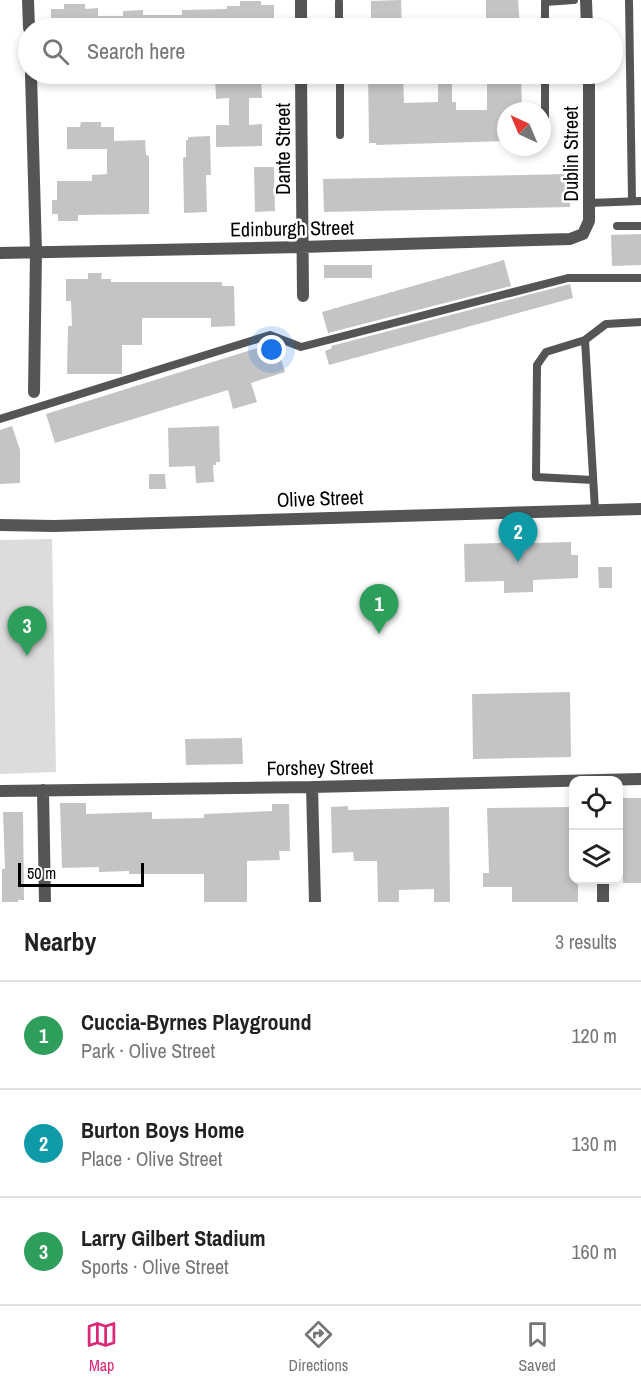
<!DOCTYPE html>
<html lang="en">
<head>
<meta charset="utf-8">
<style>
  body { margin:0; font-family:"Archivo Narrow",sans-serif; background:#f2f2f2; color:#222 }
  .controls { position:absolute; right:18px; bottom:18px; display:grid; overflow:hidden; border-radius:12px; box-shadow:0 3px 9px #0003 }
  .controls button { width:54px; height:54px; display:grid; place-items:center; padding:0; border:0; border-bottom:2px solid #e0e0e0; background:#fff; color:#222; font:30px sans-serif }
  .compass { position:absolute; left:497px; top:102px; width:54px; height:54px; border-radius:50%; background:#fff; box-shadow:0 3px 9px #0003; rotate:316deg }
  .scale { position:absolute; left:18px; bottom:15px; width:126px; box-sizing:border-box; padding-left:6px; border:3px solid #000; border-top:0; font-size:16px; line-height:21px; white-space:nowrap; color:#000; -webkit-text-stroke:4px #fff; paint-order:stroke }
  .you { position:absolute; left:272px; top:350px; width:21px; height:21px; margin:-15px; border:4px solid #fff; border-radius:50%; background:#1a73e8; box-shadow:0 0 0 9px #1a73e833 }
  .badge { display:grid; place-items:center; width:39px; height:39px; border-radius:50%; background:#db2777; color:#fff; font-size:20px; font-weight:700 }
  .pin { position:absolute; translate:-50% -50px; filter:drop-shadow(0 2px 3px #0008) }
  .pin::after { content:''; position:absolute; top:32px; width:21px; height:18px; background:inherit; clip-path:polygon(0 0,100% 0,50% 100%) }
  .list { margin:0; padding:0; list-style:none }
  h2 { display:flex; justify-content:space-between; align-items:center; height:78px; margin:0; padding:0 24px; font-size:26px }
  h2 small { font-size:20px; font-weight:400; color:#767676 }
  .list li { display:grid; grid-template-columns:39px 1fr auto; gap:18px; align-items:center; box-sizing:border-box; height:108px; padding:0 24px; border-top:2px solid #e0e0e0 }
  .list b { display:block; font-size:22px; white-space:nowrap }
  .list p { margin:0; font-size:20px; white-space:nowrap; color:#767676 }
  .list em { font-size:20px; font-style:normal; color:#767676 }
  .icon { flex:none; width:33px; height:33px; fill:none; stroke:currentColor; stroke-width:2; stroke-linecap:round; stroke-linejoin:round }
  .map { position:relative; flex:none; width:641px; height:902px; overflow:hidden }
  .search { position:absolute; background:#fff; box-shadow:0 3px 9px #0003; left:18px; right:18px; top:18px; height:66px; display:flex; align-items:center; gap:15px; box-sizing:border-box; padding:0 21px; border-radius:33px; color:#767676; font-size:22px }
  .sheet { height:402px; background:#fff }
  nav { display:flex; justify-content:space-around; align-items:center; box-sizing:border-box; height:84px; border-top:2px solid #e0e0e0; background:#fff; font-size:16px; color:#767676 }
  nav a { display:grid; justify-items:center; gap:3px }
  nav .on { color:#db2777 }
  .map>svg:first-child { display:block }
  .green { fill:#dcdcdc }
  .building { fill:#c4c4c4 }
  .lines { fill:none; stroke-linecap:round; stroke-linejoin:round }
  .service { stroke:#555; stroke-width:8 }
  .minor { stroke:#555; stroke-width:12 }
  .labels { text-anchor:middle; dominant-baseline:central; stroke-width:5; stroke-linejoin:round; paint-order:stroke }
  .street-label { font-size:20px; fill:#000; stroke:#fff }
</style>
</head>
<body>
<div class="map">
<svg width="641" height="902" viewBox="0 0 641 902">
  <rect width="100%" height="100%" fill="#fff"/>
  <path class="green" d="M 52,539 L 56,772 L 0,774 L 0,540 Z"/>
  <path class="building" d="M 401,0 L 402,28 L 371,28 L 371,1 Z
    M 486,0 L 518,0 L 520,28 L 486,28 Z
    M 240,1 L 261,1 L 261,5 L 274,5 L 274,27 L 51,28 L 51,9 L 64,9 L 64,4 L 85,4 L 85,9 L 98,8 L 98,16 L 123,16 L 123,11 L 143,10 L 143,15 L 182,15 L 182,10 L 227,9 L 227,6 L 240,6 Z
    M 368,74 L 403,74 L 404,103 L 438,102 L 438,74 L 452,74 L 452,102 L 456,102 L 456,110 L 487,110 L 487,74 L 521,74 L 522,111 L 506,111 L 506,141 L 376,145 L 376,143 L 369,143 Z
    M 261,76 L 262,98 L 249,98 L 249,125 L 262,124 L 262,146 L 216,147 L 216,125 L 229,125 L 229,98 L 216,99 L 215,77 Z
    M 81,122 L 101,122 L 101,127 L 114,127 L 114,141 L 145,140 L 146,155 L 149,156 L 149,214 L 78,215 L 78,221 L 58,221 L 58,214 L 52,214 L 52,200 L 57,200 L 57,181 L 92,181 L 92,175 L 107,174 L 107,149 L 67,149 L 67,127 L 80,127 Z
    M 210,136 L 211,175 L 206,175 L 207,212 L 184,213 L 183,158 L 186,157 L 186,140 L 188,140 L 188,137 Z
    M 254,167 L 274,167 L 275,211 L 255,212 Z
    M 570,174 L 570,207 L 324,212 L 323,179 Z
    M 641,234 L 641,265 L 612,266 L 611,235 Z
    M 504,260 L 511,286 L 328,333 L 322,312 Z
    M 324,265 L 372,265 L 372,278 L 324,278 Z
    M 88,273 L 102,273 L 101,279 L 111,279 L 111,282 L 222,282 L 222,286 L 234,286 L 235,326 L 211,327 L 211,318 L 142,318 L 142,345 L 122,345 L 122,374 L 67,374 L 68,326 L 72,326 L 71,301 L 66,301 L 66,279 L 88,279 Z
    M 570,284 L 573,298 L 329,365 L 325,351 L 332,348 L 331,346 Z
    M 274,343 L 277,345 L 285,372 L 251,383 L 257,402 L 233,409 L 228,390 L 55,443 L 46,414 Z
    M 12,426 L 20,450 L 20,483 L 0,484 L 0,430 Z
    M 219,426 L 220,462 L 216,462 L 216,465 L 213,465 L 214,482 L 196,483 L 195,466 L 169,467 L 168,428 Z
    M 149,474 L 165,474 L 166,489 L 149,489 Z
    M 534,536 L 534,543 L 571,542 L 571,555 L 578,555 L 578,578 L 533,580 L 533,592 L 504,593 L 504,581 L 465,582 L 464,544 L 501,543 L 501,537 Z
    M 598,567 L 612,567 L 612,588 L 599,588 Z
    M 570,692 L 571,757 L 473,759 L 472,694 Z
    M 242,738 L 243,764 L 186,765 L 185,739 Z
    M 621,798 L 641,798 L 641,883 L 623,883 Z
    M 60,803 L 86,803 L 86,814 L 152,812 L 152,819 L 204,818 L 204,814 L 272,811 L 272,804 L 289,804 L 290,851 L 279,851 L 280,860 L 247,861 L 247,902 L 204,902 L 204,874 L 129,874 L 129,871 L 99,872 L 99,867 L 62,868 Z
    M 348,806 L 348,810 L 449,807 L 450,902 L 434,902 L 434,889 L 399,890 L 399,902 L 378,902 L 377,861 L 354,861 L 353,852 L 332,853 L 331,807 Z
    M 573,807 L 573,879 L 578,879 L 578,902 L 512,902 L 512,887 L 483,887 L 483,873 L 489,873 L 487,808 Z
    M 3,812 L 23,812 L 24,900 L 18,900 L 18,902 L 2,902 L 2,869 L 5,869 Z"/>
  <g class="lines">
    <path class="service" d="M 629,0 L 632,201
      M 339,2 L 339,28
      M 545,28 L 545,2 L 574,0
      M 340,74 L 340,135
      M 545,135 L 545,74
      M 589,203 L 641,201
      M 617,226 L 641,226
      M 585,340 L 546,352 L 537,365 L 536,477 L 593,480
      M 0,419 L 270,335 L 301,347 L 568,278 L 641,278
      M 595,510 L 585,340 L 606,324 L 641,322"/>
    <path class="minor" d="M 28,0 L 29,28
      M 586,0 L 587,28
      M 301,28 L 301,0
      M 31,74 L 36,252 L 34,392
      M 301,74 L 303,296
      M 0,253 L 301,247 L 570,239 L 583,234 L 589,221 L 589,74
      M 0,525 L 54,526 L 641,509
      M 312,787 L 315,902
      M 43,790 L 45,902
      M 0,791 L 312,787 L 641,779
      M 603,880 L 603,902"/>
  </g>
  <g class="labels">
    <g class="street-label">
      <text transform="translate(282 149) rotate(-90)">Dante Street</text>
      <text transform="translate(570 154) rotate(-90)">Dublin Street</text>
      <text transform="translate(292 228) rotate(-1)">Edinburgh Street</text>
      <text transform="translate(320 498) rotate(-2)">Olive Street</text>
      <text transform="translate(320 767) rotate(-1)">Forshey Street</text>
    </g>
  </g>
</svg>
<div class="controls">
<button><svg class="icon" aria-label="locate" viewBox="0 0 24 24"><circle cx="12" cy="12" r="6"/><path d="M12 2v4M12 18v4M2 12h4M18 12h4"/></svg></button>
<button><svg class="icon" aria-label="layers" viewBox="0 0 24 24"><path d="M12 4l9 5-9 5-9-5zM3 14l9 5 9-5"/></svg></button>
</div>
<svg class="compass" viewBox="-18 -18 36 36"><path d="M0-13l5 13h-10z" fill="#e53935"/><path d="M0 13l5-13h-10z" fill="#767676"/></svg>
<div class="scale">50 m</div>
<div class="you"></div>
<div class="pin badge" style="left:379px;top:634px;background:#2e9e5b">1</div>
<div class="pin badge" style="left:518px;top:562px;background:#0f9aa8">2</div>
<div class="pin badge" style="left:27px;top:656px;background:#2e9e5b">3</div>
<div class="search"><svg class="icon" aria-label="search" viewBox="0 0 24 24"><circle cx="10" cy="10" r="6"/><path d="M15 15l6 6"/></svg>Search here</div>
</div>
<section class="sheet">
<h2>Nearby<small>3 results</small></h2>
<ul class="list">
<li><span class="badge" style="background:#2e9e5b">1</span><div><b>Cuccia-Byrnes Playground</b><p>Park · Olive Street</p></div><em>120 m</em></li>
<li><span class="badge" style="background:#0f9aa8">2</span><div><b>Burton Boys Home</b><p>Place · Olive Street</p></div><em>130 m</em></li>
<li><span class="badge" style="background:#2e9e5b">3</span><div><b>Larry Gilbert Stadium</b><p>Sports · Olive Street</p></div><em>160 m</em></li>
</ul>
</section>
<nav>
<a class="on"><svg class="icon" aria-label="map" viewBox="0 0 24 24"><path d="M3 6l6-2 6 2 6-2v14l-6 2-6-2-6 2zM9 4v14M15 6v14"/></svg>Map</a>
<a><svg class="icon" aria-label="directions" viewBox="0 0 24 24"><path d="M12 3l9 9-9 9-9-9zM9 14v-3h6M13 9l2 2-2 2"/></svg>Directions</a>
<a><svg class="icon" aria-label="saved" viewBox="0 0 24 24"><path d="M7 4h10v16l-5-4-5 4z"/></svg>Saved</a>
</nav>
</body>
</html>
